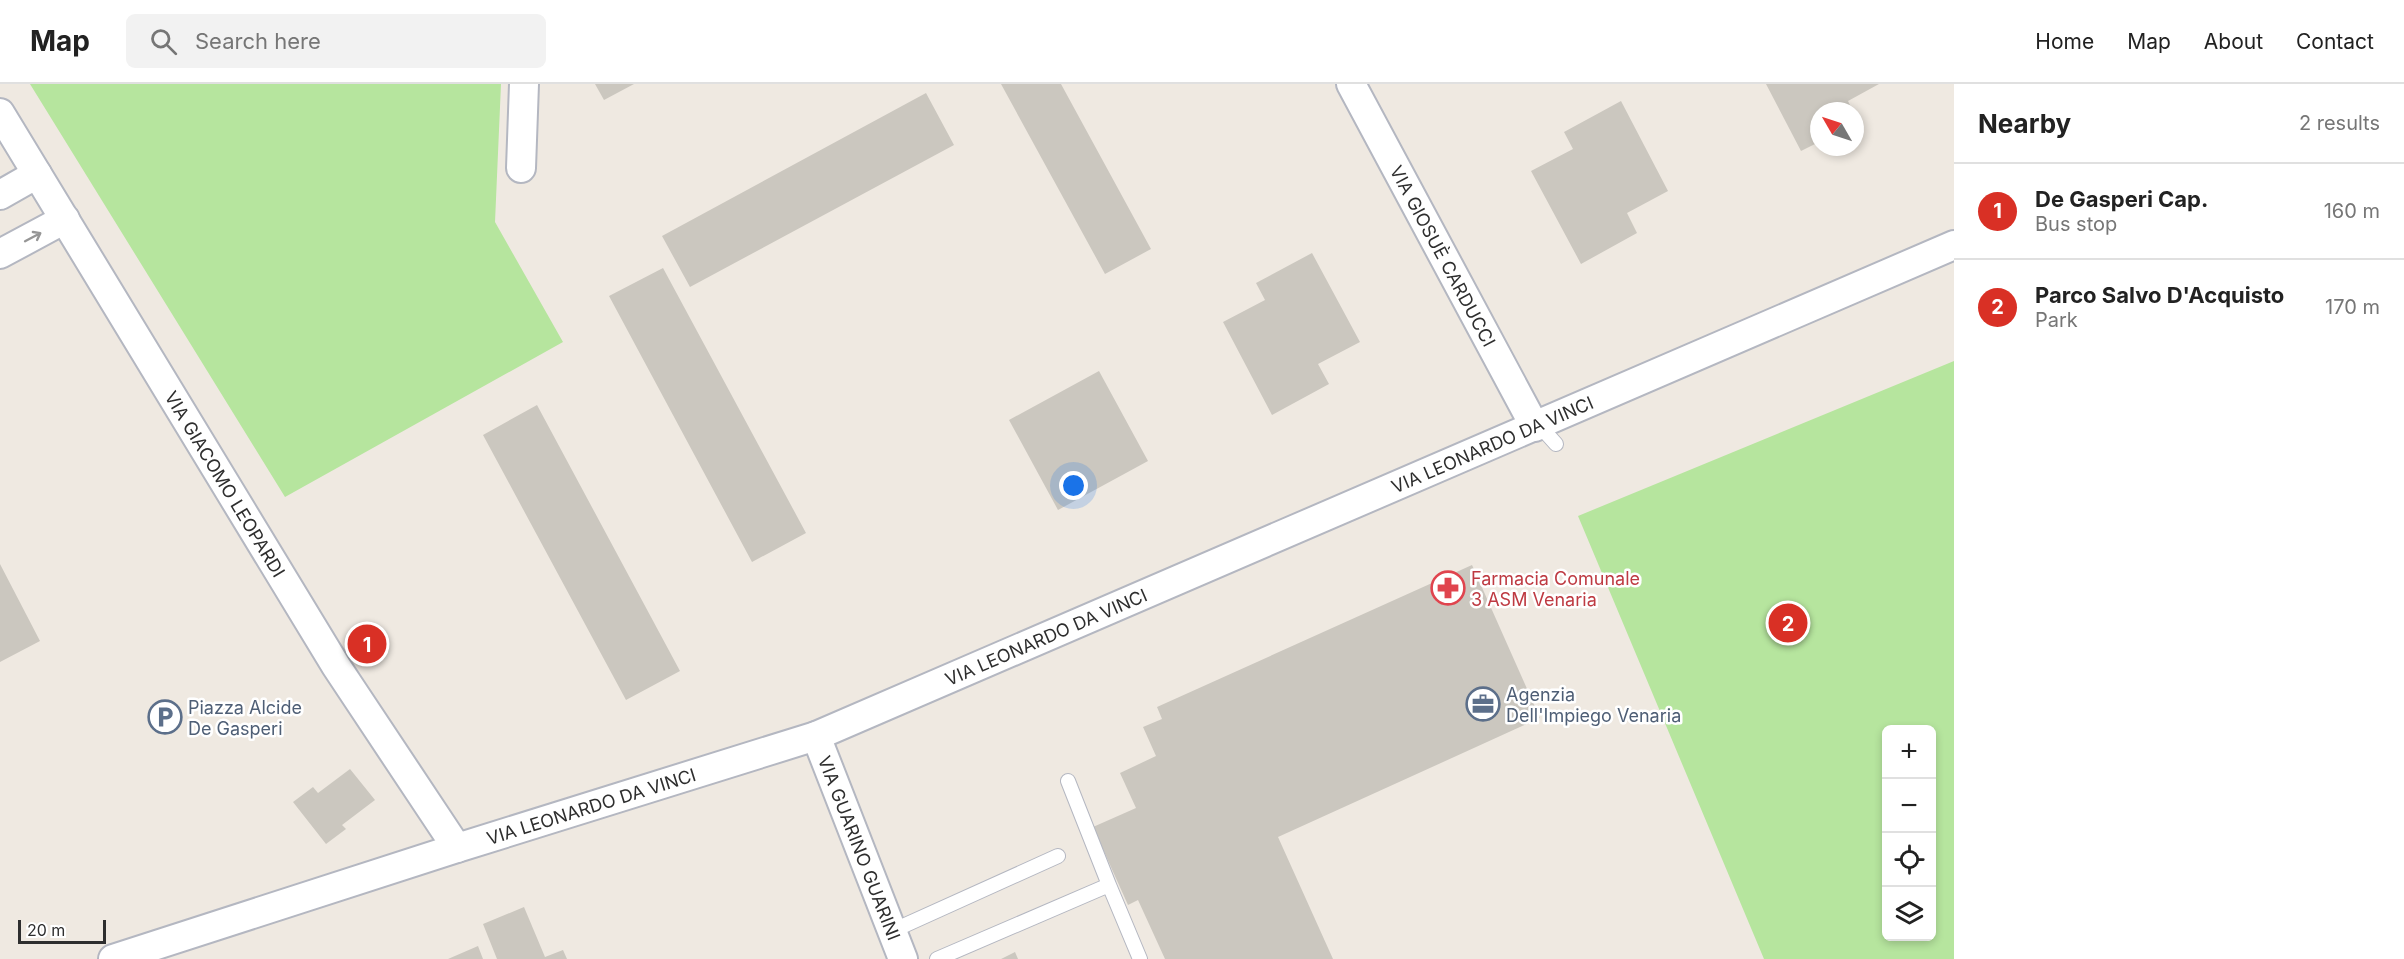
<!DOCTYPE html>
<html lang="en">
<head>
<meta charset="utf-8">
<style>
  body { margin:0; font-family:Inter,sans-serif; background:#f2f2f2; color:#222 }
  .controls { position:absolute; right:18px; bottom:18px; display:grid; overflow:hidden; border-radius:9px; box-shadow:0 3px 9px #0003 }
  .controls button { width:54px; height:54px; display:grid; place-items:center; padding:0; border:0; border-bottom:2px solid #e0e0e0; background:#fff; color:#222; font:30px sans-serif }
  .compass { position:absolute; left:1810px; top:18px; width:54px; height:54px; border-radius:50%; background:#fff; box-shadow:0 3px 9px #0003; rotate:309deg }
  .scale { position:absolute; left:18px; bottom:15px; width:88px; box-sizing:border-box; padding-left:6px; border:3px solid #2e2e2e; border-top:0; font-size:16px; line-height:21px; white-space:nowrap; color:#2e2e2e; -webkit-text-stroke:4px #fff; paint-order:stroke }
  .you { position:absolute; left:1074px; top:402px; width:21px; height:21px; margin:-15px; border:4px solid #fff; border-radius:50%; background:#1a73e8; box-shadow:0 0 0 9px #1a73e833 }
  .badge { display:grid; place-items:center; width:39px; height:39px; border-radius:50%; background:#d93025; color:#fff; font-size:20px; font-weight:700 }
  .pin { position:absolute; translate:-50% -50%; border:3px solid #fff; box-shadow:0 2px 6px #0006 }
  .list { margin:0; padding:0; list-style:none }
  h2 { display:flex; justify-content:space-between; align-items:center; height:78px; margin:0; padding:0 24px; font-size:26px }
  h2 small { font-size:20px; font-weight:400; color:#767676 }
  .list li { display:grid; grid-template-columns:39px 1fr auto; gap:18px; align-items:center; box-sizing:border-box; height:96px; padding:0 24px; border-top:2px solid #e0e0e0 }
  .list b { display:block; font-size:22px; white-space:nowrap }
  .list p { margin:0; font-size:20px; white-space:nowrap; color:#767676 }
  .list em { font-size:20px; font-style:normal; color:#767676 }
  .icon { flex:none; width:33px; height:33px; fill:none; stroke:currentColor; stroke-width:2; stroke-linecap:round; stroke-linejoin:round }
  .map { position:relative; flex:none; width:1954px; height:875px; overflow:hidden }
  header { display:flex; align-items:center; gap:36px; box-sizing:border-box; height:84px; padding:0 30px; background:#fff; border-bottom:2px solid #e0e0e0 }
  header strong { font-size:28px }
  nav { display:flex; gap:33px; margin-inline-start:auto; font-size:21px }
  .search { width:420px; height:54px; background:#f2f2f2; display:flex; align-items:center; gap:15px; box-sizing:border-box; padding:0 21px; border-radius:9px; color:#767676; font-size:22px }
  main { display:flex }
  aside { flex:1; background:#fff }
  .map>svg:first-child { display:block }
  .green { fill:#b6e59e; fill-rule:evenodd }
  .building { fill:#cbc7bf }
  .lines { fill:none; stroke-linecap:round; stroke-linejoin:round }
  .service-casing { stroke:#b4b7c1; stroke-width:16 }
  .minor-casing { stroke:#b4b7c1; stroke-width:32 }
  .service { stroke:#fff; stroke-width:14 }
  .minor { stroke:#fff; stroke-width:28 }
  .oneway { stroke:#969696 }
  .labels { text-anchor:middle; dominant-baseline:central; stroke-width:5; stroke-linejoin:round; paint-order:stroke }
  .street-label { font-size:18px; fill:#2e2e2e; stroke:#fff }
  .health-label { font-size:18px; fill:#be3a42; stroke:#fff; text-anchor:start }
  .service-label { font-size:18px; fill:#4e5e75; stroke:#fff; text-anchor:start }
</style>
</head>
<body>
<header>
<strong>Map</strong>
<div class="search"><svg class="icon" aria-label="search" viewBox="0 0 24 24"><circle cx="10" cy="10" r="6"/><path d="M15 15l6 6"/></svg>Search here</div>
<nav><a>Home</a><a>Map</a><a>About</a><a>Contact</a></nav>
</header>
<main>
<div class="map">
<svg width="1954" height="875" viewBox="0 0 1954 875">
  <rect width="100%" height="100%" fill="#efe9e1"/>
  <path class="green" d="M 30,0 L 501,0 L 495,138 L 563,258 L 285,413 Z
    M 1954,277 L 1954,875 L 1764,875 L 1578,432 ZM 1886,646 L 1932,646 L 1932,852 L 1886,852 Z"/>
  <path class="building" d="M 595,0 L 634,0 L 604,16 Z
    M 1001,0 L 1061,0 L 1151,165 L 1105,190 Z
    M 1766,0 L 1879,0 L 1848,17 L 1853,27 L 1819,27 L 1819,58 L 1801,67 Z
    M 926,9 L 954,61 L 690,203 L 662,152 Z
    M 1621,17 L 1668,107 L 1627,129 L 1637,149 L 1581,180 L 1531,87 L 1573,65 L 1564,48 Z
    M 1312,169 L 1360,258 L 1318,280 L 1329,300 L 1272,331 L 1223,238 L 1265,216 L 1256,199 Z
    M 663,184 L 806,449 L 752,478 L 609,212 Z
    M 1099,287 L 1148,377 L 1058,426 L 1009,336 Z
    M 537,321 L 680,587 L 626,616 L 483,351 Z
    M 0,480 L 40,557 L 0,578 Z
    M 1472,481 L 1540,634 L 1278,753 L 1333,875 L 1165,875 L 1138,816 L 1128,821 L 1093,743 L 1136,724 L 1120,689 L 1156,672 L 1143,643 L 1162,635 L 1157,623 Z
    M 350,685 L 375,716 L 342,741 L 346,745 L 326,760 L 293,718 L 313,703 L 318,709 Z
    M 524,823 L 545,873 L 563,866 L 567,875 L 497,875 L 483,840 Z
    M 478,862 L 483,875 L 448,875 Z
    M 1015,868 L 1018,875 L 1001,875 Z"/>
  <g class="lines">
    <g class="service-casing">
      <path id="service" d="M 1539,341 L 1556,360
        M 1068,697 L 1109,801
        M 892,847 L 1058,772
        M 937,875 L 1109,801 L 1140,875"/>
    </g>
    <g class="minor-casing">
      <g id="minor">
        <path id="s1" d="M 1351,0 L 1535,343"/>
        <path id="s2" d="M 0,29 L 336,582 L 457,764"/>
        <path d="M 521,84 L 524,0"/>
        <path d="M 0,111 L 37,90"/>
        <path d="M 0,170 L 65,135"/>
        <path id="s3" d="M 816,652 L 903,875"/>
        <path id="s4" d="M 113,875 L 457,764 L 816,652 L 1954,161"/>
      </g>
    </g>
    <use href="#service" class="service"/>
    <use href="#minor" class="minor"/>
  </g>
  <defs><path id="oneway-shaft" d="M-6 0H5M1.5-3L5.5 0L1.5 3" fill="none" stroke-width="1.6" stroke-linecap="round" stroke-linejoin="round" transform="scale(1.5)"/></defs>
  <use class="oneway" href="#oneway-shaft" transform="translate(33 153) rotate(-28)"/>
  <defs>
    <g id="pharmacy-ring" transform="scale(1.725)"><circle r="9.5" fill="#fff" stroke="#e0444e" stroke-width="1.5"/><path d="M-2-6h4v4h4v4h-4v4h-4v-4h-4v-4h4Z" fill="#e0444e"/></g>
    <g id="office-ring" transform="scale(1.725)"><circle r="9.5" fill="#fff" stroke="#5c6f8a" stroke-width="1.5"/><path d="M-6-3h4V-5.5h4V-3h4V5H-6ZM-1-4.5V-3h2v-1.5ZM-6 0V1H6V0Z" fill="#5c6f8a"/></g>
    <g id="parking-ring" transform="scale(1.725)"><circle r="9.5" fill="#fff" stroke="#5c6f8a" stroke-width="1.5"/><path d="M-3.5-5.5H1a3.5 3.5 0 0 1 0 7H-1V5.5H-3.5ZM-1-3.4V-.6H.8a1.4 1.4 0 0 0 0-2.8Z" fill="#5c6f8a"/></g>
  </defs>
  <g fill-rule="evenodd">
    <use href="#pharmacy-ring" x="1448" y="504"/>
    <use href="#office-ring" x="1483" y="620"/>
    <use href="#parking-ring" x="165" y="633"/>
  </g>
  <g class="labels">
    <g class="street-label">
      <text stroke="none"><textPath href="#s1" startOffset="195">VIA GIOSUÈ CARDUCCI</textPath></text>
      <text stroke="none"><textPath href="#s4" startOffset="1474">VIA LEONARDO DA VINCI</textPath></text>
      <text stroke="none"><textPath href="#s2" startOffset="434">VIA GIACOMO LEOPARDI</textPath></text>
      <text stroke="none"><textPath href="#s4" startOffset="988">VIA LEONARDO DA VINCI</textPath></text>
      <text stroke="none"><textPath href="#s4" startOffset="502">VIA LEONARDO DA VINCI</textPath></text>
      <text stroke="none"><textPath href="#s3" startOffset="120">VIA GUARINO GUARINI</textPath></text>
    </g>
    <g class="health-label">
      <text x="1471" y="494">Farmacia Comunale<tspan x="1471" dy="21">3 ASM Venaria</tspan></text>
    </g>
    <g class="service-label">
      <text x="1506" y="610">Agenzia<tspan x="1506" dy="21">Dell'Impiego Venaria</tspan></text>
      <text x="188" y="623">Piazza Alcide<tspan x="188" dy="21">De Gasperi</tspan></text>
    </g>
  </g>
</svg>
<div class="controls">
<button>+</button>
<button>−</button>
<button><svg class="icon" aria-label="locate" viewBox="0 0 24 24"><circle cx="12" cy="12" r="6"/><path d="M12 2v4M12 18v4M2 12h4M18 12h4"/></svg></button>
<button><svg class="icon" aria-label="layers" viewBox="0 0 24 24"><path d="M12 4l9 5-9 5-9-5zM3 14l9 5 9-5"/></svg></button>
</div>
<svg class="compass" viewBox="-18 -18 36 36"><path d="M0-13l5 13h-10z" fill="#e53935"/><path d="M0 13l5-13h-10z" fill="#767676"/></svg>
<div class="scale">20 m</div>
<div class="you"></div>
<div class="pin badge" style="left:367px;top:560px">1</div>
<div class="pin badge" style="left:1788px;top:539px">2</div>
</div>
<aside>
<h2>Nearby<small>2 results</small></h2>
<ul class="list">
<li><span class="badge">1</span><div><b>De Gasperi Cap.</b><p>Bus stop</p></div><em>160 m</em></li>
<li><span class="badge">2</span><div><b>Parco Salvo D'Acquisto</b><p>Park</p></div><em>170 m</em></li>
</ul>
</aside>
</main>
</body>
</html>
